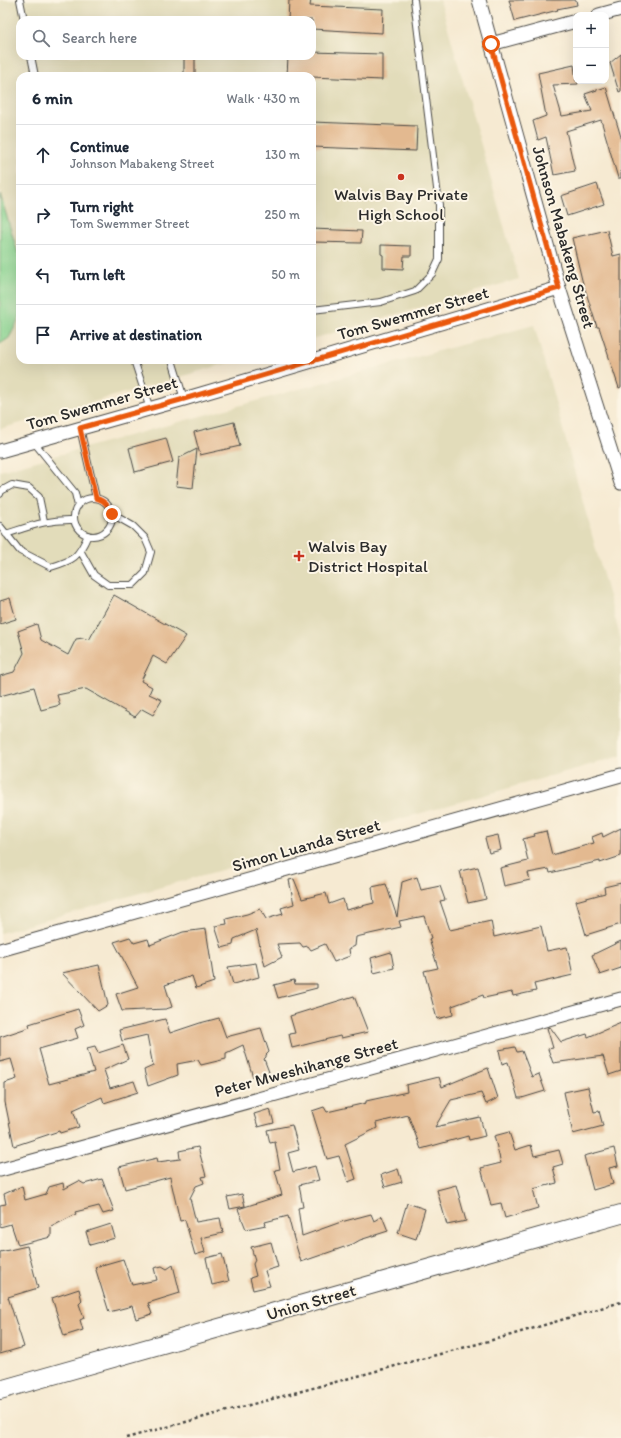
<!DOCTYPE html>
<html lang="en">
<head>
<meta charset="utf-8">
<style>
  body { margin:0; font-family:Itim,sans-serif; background:#f2f2f3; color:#1f2937 }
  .controls { position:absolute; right:12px; top:12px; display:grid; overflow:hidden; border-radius:8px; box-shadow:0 4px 16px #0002 }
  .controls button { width:36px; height:36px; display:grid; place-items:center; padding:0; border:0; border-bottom:1px solid #e0e1e3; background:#fff; color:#1f2937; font:20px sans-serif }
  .stop { position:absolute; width:12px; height:12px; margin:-9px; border:3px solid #ea580c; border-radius:50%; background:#fff }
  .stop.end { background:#ea580c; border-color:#fff; box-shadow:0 1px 4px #0008 }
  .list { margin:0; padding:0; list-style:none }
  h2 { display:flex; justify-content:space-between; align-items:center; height:52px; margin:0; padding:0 16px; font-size:17px }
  h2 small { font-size:13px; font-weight:400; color:#747a83 }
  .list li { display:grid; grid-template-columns:26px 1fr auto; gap:12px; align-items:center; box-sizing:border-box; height:60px; padding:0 16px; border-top:1px solid #e0e1e3 }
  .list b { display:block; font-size:15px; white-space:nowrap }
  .list p { margin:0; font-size:13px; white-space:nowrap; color:#747a83 }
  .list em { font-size:13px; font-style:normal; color:#747a83 }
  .icon { flex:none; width:22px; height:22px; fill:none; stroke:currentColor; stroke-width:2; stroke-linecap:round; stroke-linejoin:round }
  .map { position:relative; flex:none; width:621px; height:1438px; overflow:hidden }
  .search { position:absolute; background:#fff; box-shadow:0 4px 16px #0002; left:16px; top:16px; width:300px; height:44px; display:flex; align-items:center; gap:10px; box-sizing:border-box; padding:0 14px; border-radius:12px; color:#747a83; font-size:15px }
  .panel { position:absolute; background:#fff; box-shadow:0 4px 16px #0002; left:16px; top:72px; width:300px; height:292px; border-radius:12px }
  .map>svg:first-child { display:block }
  .built { fill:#e2dcba; fill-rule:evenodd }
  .green { fill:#8ad491; stroke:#5a805e }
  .building { fill:#e3b990 }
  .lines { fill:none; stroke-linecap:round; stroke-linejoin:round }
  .service-casing { stroke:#494844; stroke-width:8 }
  .minor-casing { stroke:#494844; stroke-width:15 }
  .secondary-casing { stroke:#494844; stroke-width:20 }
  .path { stroke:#494844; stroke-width:2.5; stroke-dasharray:3 3; stroke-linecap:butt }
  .service { stroke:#fff; stroke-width:6 }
  .minor { stroke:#fff; stroke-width:13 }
  .secondary { stroke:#fff; stroke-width:18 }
  .route { stroke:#ea580c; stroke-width:5 }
  .poi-dot { fill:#c8321e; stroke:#fcf5e5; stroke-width:1.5 }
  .labels { text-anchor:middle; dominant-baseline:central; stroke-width:4; stroke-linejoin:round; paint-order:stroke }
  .poi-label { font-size:17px; fill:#2b2b2b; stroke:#fcf5e5 }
  .street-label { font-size:17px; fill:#2b2b2b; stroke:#fcf5e5 }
</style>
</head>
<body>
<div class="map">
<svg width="621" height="1438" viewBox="0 0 621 1438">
  <rect width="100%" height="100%" fill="#fcf5e5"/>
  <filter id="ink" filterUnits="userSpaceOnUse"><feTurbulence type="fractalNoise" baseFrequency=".025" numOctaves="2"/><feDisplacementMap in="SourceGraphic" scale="8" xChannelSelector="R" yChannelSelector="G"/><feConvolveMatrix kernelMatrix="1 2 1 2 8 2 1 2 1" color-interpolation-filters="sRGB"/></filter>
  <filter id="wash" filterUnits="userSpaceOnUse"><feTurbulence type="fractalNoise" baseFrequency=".012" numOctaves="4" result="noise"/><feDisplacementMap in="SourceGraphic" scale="16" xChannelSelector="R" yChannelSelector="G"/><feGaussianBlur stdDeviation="0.9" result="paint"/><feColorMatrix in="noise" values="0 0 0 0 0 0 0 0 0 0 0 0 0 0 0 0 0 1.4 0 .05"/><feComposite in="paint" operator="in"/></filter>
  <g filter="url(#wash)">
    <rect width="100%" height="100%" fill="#f6ead2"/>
    <path class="built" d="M 0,0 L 440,0 L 519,279 L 312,339 L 312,76 L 20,76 L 20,360 L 238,360 L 0,429 ZM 20,20 L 312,20 L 312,56 L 20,56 Z
      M 534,325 L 621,640 L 621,756 L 0,933 L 0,471 Z"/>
    <path class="green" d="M 0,194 L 20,260 L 20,317 L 9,338 L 0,344 Z"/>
    <g id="blocks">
      <path class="building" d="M 289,0 L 311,0 L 310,6 L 383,9 L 382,33 L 312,29 L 312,20 L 288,20 Z
        M 509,0 L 576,0 L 577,5 L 557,9 L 558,10 L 515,21 Z
        M 312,52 L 382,54 L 382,80 L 312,77 L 312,76 L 287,76 L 288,56 L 312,56 Z
        M 621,54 L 621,91 L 619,92 L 610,63 Z
        M 184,56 L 195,56 L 195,76 L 184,76 Z
        M 574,65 L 576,81 L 578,81 L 578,84 L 553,85 L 562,116 L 592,111 L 585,94 L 606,87 L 621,137 L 621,178 L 618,178 L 601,120 L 566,131 L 575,171 L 554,175 L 546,137 L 538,140 L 533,121 L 546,116 L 538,73 Z
        M 312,122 L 417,126 L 416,151 L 312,147 Z
        M 597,184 L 604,204 L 567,216 L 561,196 Z
        M 312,229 L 362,231 L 361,243 L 312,242 Z
        M 607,230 L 613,256 L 621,254 L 621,387 L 619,388 L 599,327 L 597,327 L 582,280 L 572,238 Z
        M 381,245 L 411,246 L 411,256 L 404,256 L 403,269 L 383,268 L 383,255 L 381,254 Z
        M 234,422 L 240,446 L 200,455 L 194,432 Z
        M 166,438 L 173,462 L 135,472 L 129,448 Z
        M 197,449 L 193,488 L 176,486 L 179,458 Z
        M 114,595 L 186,636 L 167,664 L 153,656 L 141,681 L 152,687 L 149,694 L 162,700 L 153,715 L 142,709 L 135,717 L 86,689 L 57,695 L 60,705 L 41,710 L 34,687 L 0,696 L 0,676 L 14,672 L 24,653 L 18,631 L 37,624 L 41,640 L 68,655 L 76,639 L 83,638 L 89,640 Z
        M 10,598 L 16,619 L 0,624 L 0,601 Z
        M 621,828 L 621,856 L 600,863 L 600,861 L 550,873 L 549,869 L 528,873 L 530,880 L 504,886 L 500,868 L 528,861 L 523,839 L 535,836 L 534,834 L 546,831 L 552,855 L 594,843 L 592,837 L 602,833 L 603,837 Z
        M 498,835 L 501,850 L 489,853 L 485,838 Z
        M 478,867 L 486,899 L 468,903 L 460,871 Z
        M 417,877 L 421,890 L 440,886 L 445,900 L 440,901 L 450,930 L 491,921 L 494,937 L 541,926 L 547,951 L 567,947 L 573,975 L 534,984 L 536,991 L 513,996 L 512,992 L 484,998 L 483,995 L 452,1006 L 453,1015 L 437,1019 L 424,971 L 438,968 L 429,939 L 431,938 L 424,916 L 399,921 L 401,927 L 356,937 L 355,946 L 349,949 L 350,956 L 334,962 L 325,944 L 311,950 L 308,946 L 303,947 L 300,943 L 277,944 L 282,957 L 265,966 L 256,930 L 234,939 L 233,945 L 222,948 L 215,926 L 227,924 L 226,919 L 247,914 L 260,909 L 266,919 L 283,914 L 281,908 L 294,904 L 289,880 L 294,879 L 302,899 L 326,893 L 329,904 L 343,899 L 346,910 L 374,903 L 372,887 L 386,884 L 397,917 L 402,882 Z
        M 621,883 L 621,924 L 586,935 L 576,901 L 605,893 L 604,887 Z
        M 206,929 L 214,982 L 196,988 L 192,976 L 165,985 L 172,1007 L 166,1009 L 122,1011 L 116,994 L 138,987 L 114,942 L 130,937 L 134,943 L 148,939 L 150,945 L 183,932 Z
        M 621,941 L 621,968 L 600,975 L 592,955 Z
        M 391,952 L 394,968 L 374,973 L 371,958 Z
        M 256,963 L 259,977 L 233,984 L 228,967 Z
        M 99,965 L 108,1005 L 98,1011 L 62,973 Z
        M 294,980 L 295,984 L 317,984 L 317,988 L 278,998 L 274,985 Z
        M 354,996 L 368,1032 L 341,1038 L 340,1036 L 292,1048 L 289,1034 L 295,1033 L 290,1016 Z
        M 78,1009 L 84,1025 L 75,1029 L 78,1038 L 39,1049 L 49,1084 L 94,1072 L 87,1048 L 95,1046 L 98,1053 L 123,1045 L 128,1059 L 104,1070 L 110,1088 L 134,1081 L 138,1092 L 104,1103 L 102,1097 L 73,1110 L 79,1127 L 60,1133 L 59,1131 L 14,1146 L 5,1102 L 5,1083 L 17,1079 L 11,1059 L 0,1062 L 0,1037 L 30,1027 L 29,1024 Z
        M 219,1018 L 226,1037 L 261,1028 L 269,1052 L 266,1055 L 266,1057 L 264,1059 L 269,1072 L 253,1077 L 243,1045 L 226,1053 L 226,1059 L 201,1065 L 198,1060 L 177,1064 L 178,1075 L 148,1086 L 144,1070 L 153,1066 L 147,1035 L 122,1041 L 119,1030 L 165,1019 L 170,1033 L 200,1023 Z
        M 621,1023 L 621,1071 L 609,1075 L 603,1056 L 553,1063 L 548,1049 L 553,1048 L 547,1028 L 550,1027 L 561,1042 L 587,1034 L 588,1037 Z
        M 515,1047 L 517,1052 L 522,1051 L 532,1077 L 539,1074 L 545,1091 L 522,1098 L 518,1098 L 508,1062 L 502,1064 L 499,1050 Z
        M 488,1068 L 498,1098 L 486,1104 L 481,1093 L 451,1100 L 435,1127 L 480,1117 L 485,1136 L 469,1140 L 468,1136 L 421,1149 L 408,1115 L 376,1123 L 377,1128 L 345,1144 L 356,1179 L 348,1182 L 339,1156 L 327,1159 L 312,1111 L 324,1107 L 327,1112 L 366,1103 L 366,1101 L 407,1092 L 406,1085 L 439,1077 L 442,1087 Z
        M 588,1087 L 594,1112 L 599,1111 L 603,1126 L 573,1134 L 564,1092 Z
        M 270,1109 L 274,1123 L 258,1127 L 254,1114 Z
        M 292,1125 L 299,1150 L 288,1153 L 293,1172 L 315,1166 L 319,1180 L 299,1185 L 303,1207 L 298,1208 L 302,1236 L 341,1222 L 371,1214 L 374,1221 L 382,1216 L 388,1231 L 360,1240 L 353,1244 L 301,1262 L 294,1239 L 288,1216 L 265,1222 L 266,1225 L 246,1229 L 238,1209 L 282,1195 L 275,1170 L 280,1169 L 275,1142 L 270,1143 L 267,1130 Z
        M 509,1132 L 515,1150 L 531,1145 L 534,1156 L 559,1150 L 563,1164 L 553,1167 L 557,1183 L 533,1189 L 538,1208 L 505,1218 L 501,1203 L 491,1205 L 481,1168 L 501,1163 L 494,1136 Z
        M 198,1147 L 206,1176 L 202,1177 L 204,1183 L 196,1186 L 190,1198 L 196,1222 L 220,1218 L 223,1233 L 201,1238 L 205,1252 L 195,1255 L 185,1220 L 180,1221 L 170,1177 L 125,1189 L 119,1167 L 157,1158 L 158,1162 L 180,1159 L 179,1151 Z
        M 614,1148 L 618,1166 L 609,1168 L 613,1184 L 593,1190 L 584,1156 Z
        M 398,1169 L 402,1182 L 385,1187 L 381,1175 Z
        M 102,1179 L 114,1211 L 103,1214 L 99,1206 L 75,1212 L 76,1214 L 51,1227 L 51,1237 L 18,1245 L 11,1224 L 0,1227 L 0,1205 L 6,1204 L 4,1194 L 22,1186 L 25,1200 L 46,1194 L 49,1187 L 63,1183 L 64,1189 L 79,1181 L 84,1184 Z
        M 456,1185 L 466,1221 L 447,1225 L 437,1190 Z
        M 242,1194 L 245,1206 L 230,1209 L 227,1197 Z
        M 407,1203 L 425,1209 L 416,1239 L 398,1233 Z
        M 111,1224 L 115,1238 L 90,1245 L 86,1232 Z
        M 271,1242 L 278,1267 L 265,1271 L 270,1286 L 253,1290 L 250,1278 L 256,1276 L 253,1264 L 255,1260 L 251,1247 Z
        M 27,1246 L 38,1288 L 8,1297 L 24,1347 L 0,1354 L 0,1252 Z
        M 222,1254 L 229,1281 L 212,1285 L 206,1258 Z
        M 123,1259 L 132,1285 L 157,1280 L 154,1268 L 162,1266 L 167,1269 L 173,1265 L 180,1293 L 148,1303 L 152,1314 L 136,1319 L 132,1306 L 109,1312 L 95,1267 Z
        M 79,1289 L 82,1301 L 79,1304 L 84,1318 L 80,1320 L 83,1330 L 64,1336 L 52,1298 Z"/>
    </g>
  </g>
  <g filter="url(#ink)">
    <use href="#blocks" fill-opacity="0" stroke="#494844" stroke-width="1"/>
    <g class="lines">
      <g class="service-casing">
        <path id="service" d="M 20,0 L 24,20
          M 31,56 L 35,76
          M 312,310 L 381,302 L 415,291 L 432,274 L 439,259 L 439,205 L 414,0
          M 134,360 L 150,409
          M 172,360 L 184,399
          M 80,428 L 96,498
          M 33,441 L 75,493 L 78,506
          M 0,494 L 1,491 L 12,485 L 29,488 L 39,497 L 44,521
          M74 517a19 19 0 1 1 38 0a19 19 0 1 1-38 0Z
          M 0,526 L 20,551 L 51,567 C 74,560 78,558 88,535
          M 6,534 C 31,526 48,519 74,520
          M 81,552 L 94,575 L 108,585 L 133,585 L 145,573 L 151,552 L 145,538 L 133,526 L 112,514"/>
      </g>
      <g class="minor-casing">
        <path id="minor" d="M 479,0 L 559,288 L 621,483
          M 599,15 L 621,9
          M 491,44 L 576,21
          M 0,451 L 184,399 L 559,288
          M 0,950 L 621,775
          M 0,1170 L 621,999"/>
      </g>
      <g class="secondary-casing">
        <path id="secondary" d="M 0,1390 L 621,1214"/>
      </g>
      <path class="path" d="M 126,1438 L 511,1335 L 621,1302"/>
      <use href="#service" class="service"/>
      <use href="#minor" class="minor"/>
      <use href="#secondary" class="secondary"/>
    </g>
  </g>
  <g class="lines" filter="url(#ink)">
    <path class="route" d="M 112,514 C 108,505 105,501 96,498 L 80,428 L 184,399 L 559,288 L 491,44"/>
  </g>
  <g class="poi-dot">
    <circle cx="401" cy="177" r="4"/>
    <path d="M297 550h4v4h4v4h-4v4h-4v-4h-4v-4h4z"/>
  </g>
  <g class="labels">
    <g class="poi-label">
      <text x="401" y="194">Walvis Bay Private<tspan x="401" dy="20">High School</tspan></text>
      <text x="308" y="546" text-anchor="start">Walvis Bay<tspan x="308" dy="20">District Hospital</tspan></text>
    </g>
    <g class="street-label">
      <text transform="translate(564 237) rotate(74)">Johnson Mabakeng Street</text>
      <text transform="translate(413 313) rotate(-16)">Tom Swemmer Street</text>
      <text transform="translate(102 403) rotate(-16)">Tom Swemmer Street</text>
      <text transform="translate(306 845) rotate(-16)">Simon Luanda Street</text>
      <text transform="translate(306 1067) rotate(-15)">Peter Mweshihange Street</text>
      <text transform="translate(311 1302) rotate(-16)">Union Street</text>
    </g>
  </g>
</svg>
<div class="controls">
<button>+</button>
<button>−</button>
</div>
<div class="stop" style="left:491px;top:44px"></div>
<div class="stop end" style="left:112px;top:514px"></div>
<div class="search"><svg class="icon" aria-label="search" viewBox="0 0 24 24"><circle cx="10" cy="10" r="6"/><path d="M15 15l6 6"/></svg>Search here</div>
<section class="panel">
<h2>6 min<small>Walk · 430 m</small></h2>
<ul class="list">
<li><svg class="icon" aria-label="ahead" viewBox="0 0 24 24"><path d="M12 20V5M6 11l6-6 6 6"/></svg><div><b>Continue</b><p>Johnson Mabakeng Street</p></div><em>130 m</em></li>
<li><svg class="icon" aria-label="right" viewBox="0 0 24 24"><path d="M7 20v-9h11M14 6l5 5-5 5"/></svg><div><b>Turn right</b><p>Tom Swemmer Street</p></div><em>250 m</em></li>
<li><svg class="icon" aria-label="left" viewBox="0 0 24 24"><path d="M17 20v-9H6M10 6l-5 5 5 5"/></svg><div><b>Turn left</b></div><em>50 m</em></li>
<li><svg class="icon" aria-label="arrive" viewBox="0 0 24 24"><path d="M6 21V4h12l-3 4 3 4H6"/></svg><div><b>Arrive at destination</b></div></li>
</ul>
</section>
</div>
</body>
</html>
